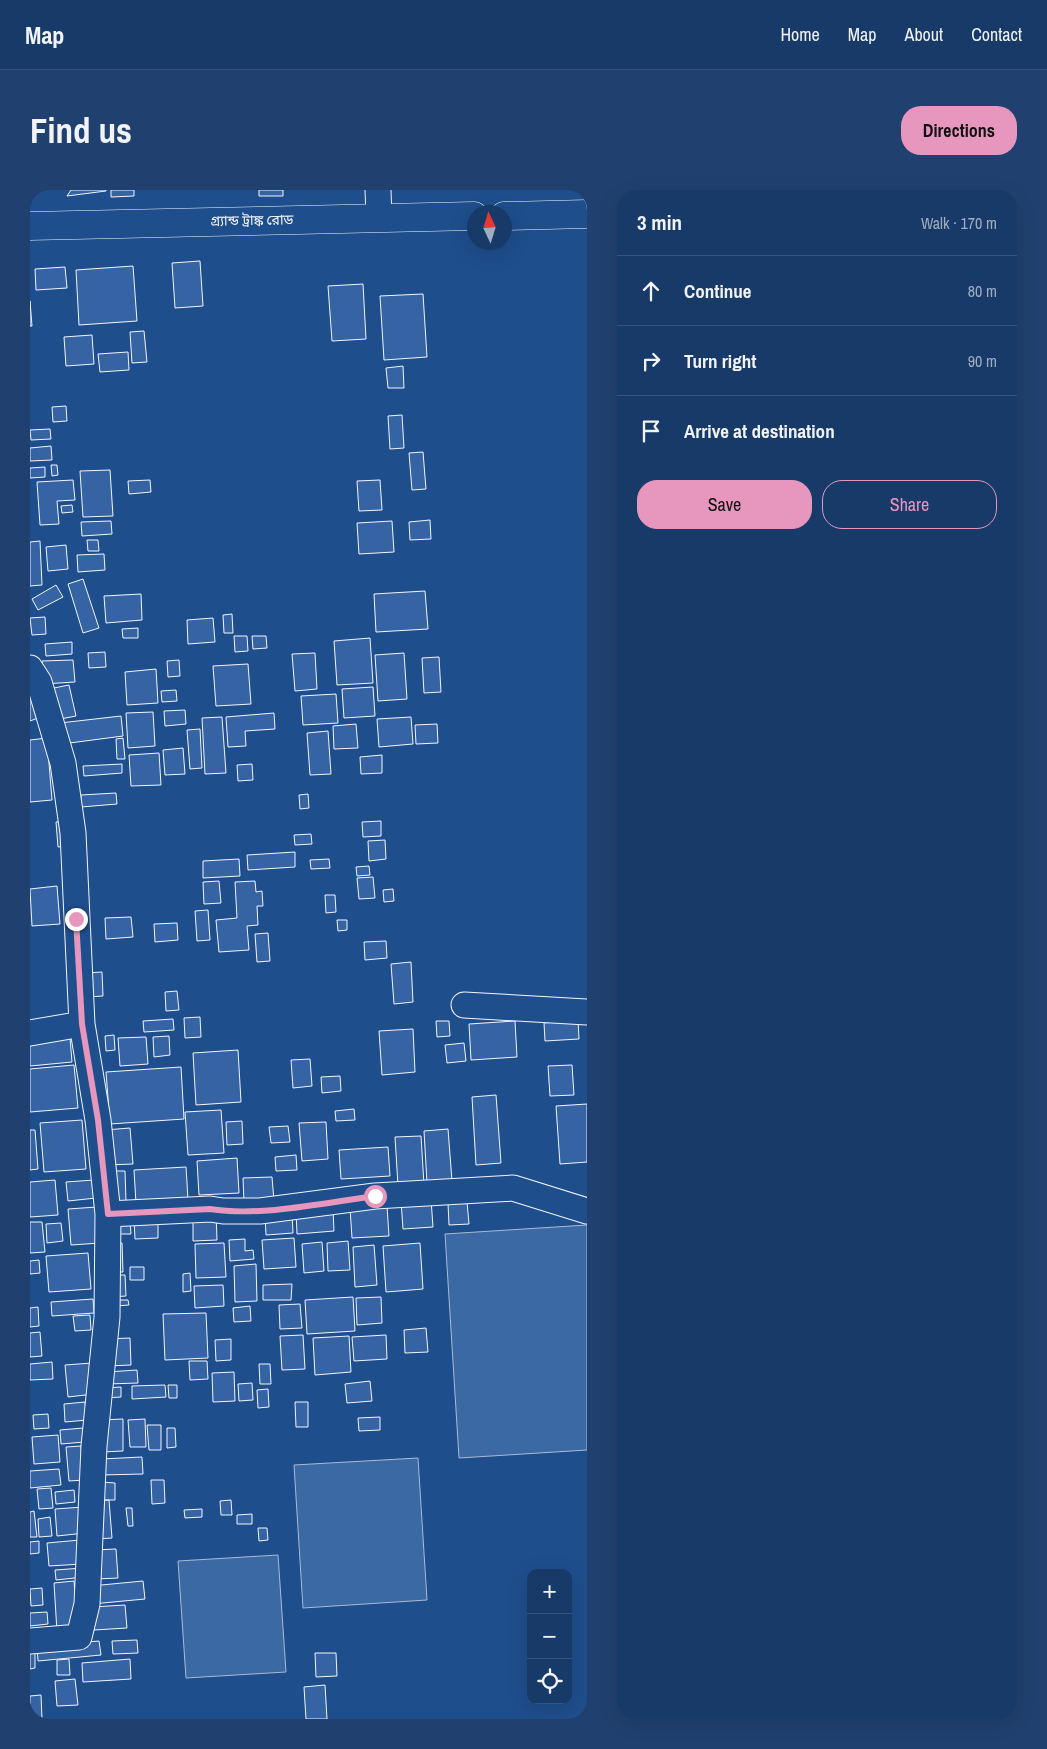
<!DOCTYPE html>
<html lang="en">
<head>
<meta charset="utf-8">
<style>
  body { margin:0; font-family:"Archivo Narrow","Noto Sans Bengali",sans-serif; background:#20416f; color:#f1f3f6 }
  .controls { position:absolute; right:15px; bottom:15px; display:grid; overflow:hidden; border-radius:10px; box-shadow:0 5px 20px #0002 }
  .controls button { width:45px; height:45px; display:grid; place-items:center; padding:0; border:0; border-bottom:1px solid #36547d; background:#173a69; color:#f1f3f6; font:25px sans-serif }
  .compass { position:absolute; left:437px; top:15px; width:45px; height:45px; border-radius:50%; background:#173a69; box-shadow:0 5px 20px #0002; rotate:356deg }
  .stop { position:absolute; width:15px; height:15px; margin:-11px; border:4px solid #e797bd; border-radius:50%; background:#fff }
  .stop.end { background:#e797bd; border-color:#fff; box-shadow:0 1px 5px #0008 }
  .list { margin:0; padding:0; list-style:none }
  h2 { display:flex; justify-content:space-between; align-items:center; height:65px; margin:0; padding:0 20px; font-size:21px }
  h2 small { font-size:16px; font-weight:400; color:#9eadc0 }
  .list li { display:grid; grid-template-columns:32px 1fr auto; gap:15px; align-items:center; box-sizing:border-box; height:70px; padding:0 20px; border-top:1px solid #36547d }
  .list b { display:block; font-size:19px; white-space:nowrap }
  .list em { font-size:16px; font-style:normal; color:#9eadc0 }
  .actions { display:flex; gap:10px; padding:15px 20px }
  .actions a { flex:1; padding:11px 0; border:1px solid #e797bd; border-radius:20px; text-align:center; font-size:18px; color:#e797bd }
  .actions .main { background:#e797bd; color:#111 }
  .icon { flex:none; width:28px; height:28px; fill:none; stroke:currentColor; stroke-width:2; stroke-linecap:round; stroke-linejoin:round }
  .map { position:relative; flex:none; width:557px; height:1529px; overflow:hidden; border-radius:20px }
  header { display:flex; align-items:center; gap:30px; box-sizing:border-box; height:70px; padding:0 25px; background:#173a69; border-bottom:1px solid #36547d }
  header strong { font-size:24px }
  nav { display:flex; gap:28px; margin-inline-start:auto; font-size:18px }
  .intro { display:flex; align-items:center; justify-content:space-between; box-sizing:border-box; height:120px; padding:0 30px }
  h1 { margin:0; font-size:35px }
  .button { padding:12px 22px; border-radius:20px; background:#e797bd; color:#111; font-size:18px; font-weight:700 }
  main { display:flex; gap:30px; padding:0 30px }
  aside { flex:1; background:#173a69; border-radius:20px; box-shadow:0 5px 20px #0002 }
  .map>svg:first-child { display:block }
  .water { fill:#3b69a3; stroke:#a8bbd7 }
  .building { fill:#3563a3; stroke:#f2f6ff }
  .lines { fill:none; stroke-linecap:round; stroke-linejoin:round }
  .minor-casing { stroke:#f2f6ff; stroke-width:27 }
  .highway-casing { stroke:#f2f6ff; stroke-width:29 }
  .minor { stroke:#1f4e8c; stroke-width:25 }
  .highway { stroke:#1f4e8c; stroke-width:28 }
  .route { stroke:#e797bd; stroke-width:6 }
  .labels { text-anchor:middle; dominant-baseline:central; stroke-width:4; stroke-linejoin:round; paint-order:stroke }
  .street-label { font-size:14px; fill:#f2f6ff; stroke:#1f4e8c }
</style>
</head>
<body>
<header>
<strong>Map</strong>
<nav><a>Home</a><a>Map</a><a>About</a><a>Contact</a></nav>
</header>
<div class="intro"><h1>Find us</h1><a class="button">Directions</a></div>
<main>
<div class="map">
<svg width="557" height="1529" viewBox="0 0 557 1529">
  <rect width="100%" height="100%" fill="#1f4e8c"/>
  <path class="water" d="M 557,1035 L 557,1260 L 429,1268 L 415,1044 Z
    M 388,1268 L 397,1410 L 273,1418 L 264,1275 Z
    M 248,1365 L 256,1482 L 156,1488 L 148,1371 Z"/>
  <path class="building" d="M 41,0 L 76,0 L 76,1 L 37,6 Z
    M 81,0 L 104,0 L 104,6 L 81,7 Z
    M 229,0 L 253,0 L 253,6 L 229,6 Z
    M 170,71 L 173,116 L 145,118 L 142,73 Z
    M 103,76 L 107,131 L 49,135 L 46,80 Z
    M 35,77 L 37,98 L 6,100 L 5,79 Z
    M 333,94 L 336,149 L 302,151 L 298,96 Z
    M 393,104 L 397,167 L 354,170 L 350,106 Z
    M 0,111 L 2,136 L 0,136 Z
    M 114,141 L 117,172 L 102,173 L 100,142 Z
    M 62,145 L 64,174 L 36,176 L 34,147 Z
    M 98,162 L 99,180 L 70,182 L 68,164 Z
    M 373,176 L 374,198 L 358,198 L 356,178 Z
    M 36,216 L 37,231 L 23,232 L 22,217 Z
    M 372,225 L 374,258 L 360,259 L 358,226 Z
    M 20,239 L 21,249 L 1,250 L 0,240 Z
    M 21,256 L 22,270 L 0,271 L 0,258 Z
    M 393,262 L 396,299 L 382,300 L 379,263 Z
    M 21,275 L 27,275 L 28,285 L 22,286 Z
    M 15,277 L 15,287 L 0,288 L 0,278 Z
    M 80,280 L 83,326 L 53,327 L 50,281 Z
    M 43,290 L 45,310 L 27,311 L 29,334 L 10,335 L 7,292 Z
    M 120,290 L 121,302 L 99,304 L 98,291 Z
    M 350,290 L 352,320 L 329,321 L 327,291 Z
    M 42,315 L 43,322 L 32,323 L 31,316 Z
    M 400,330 L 401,349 L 380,350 L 379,332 Z
    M 81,331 L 82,344 L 52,346 L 51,332 Z
    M 362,331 L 364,362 L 329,364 L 327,333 Z
    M 57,350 L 68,350 L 69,361 L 58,361 Z
    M 10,351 L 12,395 L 0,396 L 0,352 Z
    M 36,355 L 38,379 L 18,381 L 16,357 Z
    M 74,364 L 75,380 L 48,382 L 47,365 Z
    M 53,389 L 69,438 L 53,443 L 38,394 Z
    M 26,395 L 33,407 L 8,420 L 2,409 Z
    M 395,401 L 398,439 L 346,442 L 344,404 Z
    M 111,404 L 112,430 L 76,433 L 74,406 Z
    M 202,424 L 203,443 L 194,443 L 193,425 Z
    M 15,427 L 16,444 L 2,445 L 0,428 Z
    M 183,428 L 185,452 L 158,454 L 157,430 Z
    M 108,438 L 108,448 L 93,448 L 92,439 Z
    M 204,446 L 217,446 L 218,461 L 205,462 Z
    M 222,446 L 236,446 L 237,458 L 223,459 Z
    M 340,448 L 343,493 L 307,495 L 304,451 Z
    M 42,452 L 42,464 L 16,466 L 15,454 Z
    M 75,462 L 76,477 L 59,478 L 58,463 Z
    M 285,463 L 287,499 L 265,501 L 262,464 Z
    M 374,463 L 377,509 L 348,511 L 345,465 Z
    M 409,467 L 411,502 L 394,503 L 392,468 Z
    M 43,470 L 45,492 L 13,494 L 12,471 Z
    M 149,470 L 150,486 L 138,487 L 137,471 Z
    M 218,474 L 221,514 L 186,516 L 183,476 Z
    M 126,479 L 128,513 L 97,515 L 95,482 Z
    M 39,495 L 46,526 L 25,530 L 19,499 Z
    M 343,497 L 345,526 L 314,528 L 312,499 Z
    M 146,500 L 147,511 L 132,512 L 131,501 Z
    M 306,504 L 308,533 L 273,535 L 271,506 Z
    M 0,506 L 8,528 L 0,531 Z
    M 155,520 L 156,534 L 135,536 L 134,521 Z
    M 123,522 L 125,556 L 98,558 L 96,523 Z
    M 244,523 L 245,539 L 215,541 L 216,556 L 198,557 L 196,527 Z
    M 91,526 L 93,546 L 32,554 L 30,533 Z
    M 192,527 L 196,583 L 175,584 L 172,528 Z
    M 381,527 L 383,554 L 349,557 L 347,529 Z
    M 326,534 L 328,558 L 304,559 L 303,536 Z
    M 407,534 L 408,553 L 386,554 L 385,535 Z
    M 170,539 L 172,578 L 160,579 L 157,540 Z
    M 298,541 L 301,584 L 280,585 L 277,543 Z
    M 17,548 L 22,610 L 0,612 L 0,550 Z
    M 93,548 L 95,569 L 87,569 L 86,549 Z
    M 153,558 L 155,584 L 135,585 L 133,560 Z
    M 129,563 L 131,595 L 101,596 L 99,565 Z
    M 352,565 L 352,583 L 331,584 L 330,567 Z
    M 92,574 L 92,583 L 54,586 L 53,576 Z
    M 222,574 L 223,590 L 208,591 L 207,575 Z
    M 86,603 L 87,614 L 51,617 L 51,605 Z
    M 278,604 L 279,618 L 270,619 L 269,605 Z
    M 36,631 L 38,656 L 28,657 L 26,632 Z
    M 351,631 L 351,646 L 333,647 L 332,632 Z
    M 281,644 L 282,654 L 265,655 L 264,645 Z
    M 355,650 L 356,669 L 339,671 L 338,651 Z
    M 265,662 L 265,677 L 218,680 L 217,665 Z
    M 209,669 L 210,686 L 173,688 L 173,671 Z
    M 299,669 L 300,678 L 281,679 L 280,670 Z
    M 339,676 L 340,685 L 327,686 L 326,677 Z
    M 343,687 L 345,708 L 329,709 L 327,688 Z
    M 189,691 L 191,713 L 174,714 L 173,692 Z
    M 225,691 L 226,702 L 232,701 L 233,716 L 227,716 L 228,735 L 217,736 L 219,760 L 189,762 L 186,730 L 207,728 L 205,692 Z
    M 27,696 L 30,734 L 2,736 L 0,699 Z
    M 363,699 L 364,711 L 354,712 L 353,700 Z
    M 295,705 L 305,705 L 306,722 L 296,723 Z
    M 178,720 L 180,750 L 167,751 L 165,721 Z
    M 101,727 L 103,747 L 76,749 L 75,728 Z
    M 307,730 L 317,730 L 317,740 L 308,741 Z
    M 147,733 L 148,750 L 125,752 L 124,734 Z
    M 238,743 L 240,771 L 227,772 L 225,744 Z
    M 356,751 L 357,768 L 335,770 L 334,752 Z
    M 381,772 L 383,812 L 364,814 L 361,774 Z
    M 72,782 L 73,806 L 57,807 L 56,783 Z
    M 147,801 L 149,820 L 136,821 L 135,802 Z
    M 170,827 L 171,847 L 155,848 L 154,828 Z
    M 143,829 L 144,840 L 114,842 L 113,831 Z
    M 548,830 L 549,849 L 515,851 L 514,833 Z
    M 406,831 L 419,831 L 420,846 L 407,847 Z
    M 485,831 L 487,867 L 441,870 L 439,834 Z
    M 383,839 L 385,882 L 352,885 L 349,841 Z
    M 84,845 L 85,860 L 76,861 L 75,846 Z
    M 139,846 L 140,865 L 124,867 L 123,847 Z
    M 116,847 L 118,874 L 90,876 L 88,848 Z
    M 40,848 L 42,872 L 0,876 L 0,851 Z
    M 434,853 L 436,871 L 417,873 L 415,855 Z
    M 208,860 L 211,912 L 166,915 L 163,863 Z
    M 280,869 L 282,896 L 263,898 L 261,870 Z
    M 44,875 L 48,918 L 0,922 L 0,879 Z
    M 542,875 L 544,905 L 520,906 L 518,876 Z
    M 151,877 L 154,929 L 80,934 L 76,882 Z
    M 310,886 L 311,901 L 292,903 L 291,887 Z
    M 466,905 L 471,973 L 446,975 L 442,907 Z
    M 557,914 L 557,972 L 530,974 L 526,916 Z
    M 324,919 L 325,930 L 306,931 L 305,921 Z
    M 191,920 L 194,963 L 158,965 L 155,922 Z
    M 52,930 L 56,979 L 14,982 L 10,933 Z
    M 212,931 L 213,954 L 197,955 L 196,932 Z
    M 296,932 L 298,969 L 272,971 L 269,933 Z
    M 258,936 L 260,952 L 241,953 L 239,937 Z
    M 100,938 L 103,974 L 77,975 L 75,940 Z
    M 418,939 L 422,991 L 397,993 L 394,941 Z
    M 0,940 L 5,940 L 8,979 L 0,980 Z
    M 391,946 L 394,995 L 368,996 L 365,947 Z
    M 358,957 L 360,986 L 311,989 L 309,960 Z
    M 266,965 L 267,980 L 246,981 L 245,967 Z
    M 207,968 L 209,1003 L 169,1005 L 167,971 Z
    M 156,977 L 158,1009 L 106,1013 L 104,980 Z
    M 81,981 L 95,981 L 96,1012 L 82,1013 Z
    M 242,987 L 244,1011 L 214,1012 L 213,988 Z
    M 25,990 L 28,1025 L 0,1027 L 0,992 Z
    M 64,990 L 66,1008 L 38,1011 L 36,992 Z
    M 401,1009 L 403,1037 L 373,1039 L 371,1011 Z
    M 437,1012 L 439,1034 L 419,1035 L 418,1013 Z
    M 357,1016 L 359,1046 L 322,1048 L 320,1018 Z
    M 67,1017 L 70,1053 L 41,1055 L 38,1019 Z
    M 303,1019 L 304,1041 L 267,1044 L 266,1021 Z
    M 186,1023 L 187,1050 L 163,1051 L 163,1024 Z
    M 262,1023 L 263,1043 L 236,1045 L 235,1025 Z
    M 128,1027 L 128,1048 L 105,1049 L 104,1028 Z
    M 100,1030 L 101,1044 L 85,1044 L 85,1031 Z
    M 0,1032 L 12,1032 L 15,1062 L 0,1063 Z
    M 31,1033 L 33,1051 L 17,1053 L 16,1034 Z
    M 264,1048 L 266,1077 L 234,1079 L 232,1050 Z
    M 215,1049 L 215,1061 L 223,1060 L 224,1069 L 200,1071 L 199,1050 Z
    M 318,1051 L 320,1080 L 298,1081 L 297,1053 Z
    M 292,1052 L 294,1081 L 274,1083 L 272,1054 Z
    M 82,1053 L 92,1053 L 93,1082 L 83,1082 Z
    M 194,1053 L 196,1087 L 166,1088 L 165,1054 Z
    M 390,1053 L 393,1099 L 356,1102 L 353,1056 Z
    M 344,1055 L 347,1095 L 325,1097 L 323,1057 Z
    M 58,1063 L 61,1099 L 19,1102 L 16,1066 Z
    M 9,1070 L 10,1083 L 0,1084 L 0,1071 Z
    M 226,1074 L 227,1111 L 205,1112 L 204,1076 Z
    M 100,1077 L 114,1077 L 114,1090 L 100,1090 Z
    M 160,1083 L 161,1101 L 153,1102 L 153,1084 Z
    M 80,1085 L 95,1085 L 96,1106 L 81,1107 Z
    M 262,1094 L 261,1110 L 233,1110 L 233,1095 Z
    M 193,1095 L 194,1116 L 165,1118 L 164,1096 Z
    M 323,1107 L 325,1141 L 277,1144 L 275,1110 Z
    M 351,1107 L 352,1133 L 327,1135 L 326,1108 Z
    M 63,1109 L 64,1123 L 22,1126 L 21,1112 Z
    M 86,1110 L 98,1110 L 99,1115 L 86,1116 Z
    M 270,1114 L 272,1138 L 250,1139 L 249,1115 Z
    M 220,1116 L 221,1131 L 204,1132 L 203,1118 Z
    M 8,1117 L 9,1136 L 0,1137 L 0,1118 Z
    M 176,1123 L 178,1168 L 135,1170 L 133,1124 Z
    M 60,1125 L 61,1140 L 45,1141 L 43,1126 Z
    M 396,1138 L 398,1162 L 375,1163 L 374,1140 Z
    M 10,1142 L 12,1166 L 0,1167 L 0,1143 Z
    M 273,1145 L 275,1179 L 252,1180 L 250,1146 Z
    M 356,1145 L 357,1169 L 324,1171 L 322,1147 Z
    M 319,1146 L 321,1182 L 285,1185 L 283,1148 Z
    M 100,1148 L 101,1175 L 78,1176 L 76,1149 Z
    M 201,1149 L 201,1170 L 186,1171 L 185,1150 Z
    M 159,1171 L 177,1171 L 178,1189 L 160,1190 Z
    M 22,1172 L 23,1189 L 0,1190 L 0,1174 Z
    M 62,1173 L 64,1204 L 38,1207 L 35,1175 Z
    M 229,1174 L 240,1174 L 241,1194 L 230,1194 Z
    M 107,1180 L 108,1193 L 77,1194 L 77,1182 Z
    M 204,1182 L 205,1211 L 183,1212 L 182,1183 Z
    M 340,1191 L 342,1211 L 317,1213 L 315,1194 Z
    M 222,1193 L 223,1210 L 209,1211 L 208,1194 Z
    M 135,1195 L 136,1207 L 102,1209 L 102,1196 Z
    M 138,1195 L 147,1195 L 147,1208 L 139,1208 Z
    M 91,1197 L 91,1207 L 74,1208 L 73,1198 Z
    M 238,1199 L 239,1217 L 228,1218 L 227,1200 Z
    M 55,1212 L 57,1230 L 35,1232 L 34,1214 Z
    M 265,1212 L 278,1212 L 278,1237 L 266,1237 Z
    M 18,1224 L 19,1238 L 4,1239 L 3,1225 Z
    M 350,1227 L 350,1240 L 329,1241 L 328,1228 Z
    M 93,1229 L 93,1261 L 72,1262 L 71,1230 Z
    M 115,1229 L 116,1257 L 100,1257 L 98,1230 Z
    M 117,1235 L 131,1235 L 131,1260 L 119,1260 Z
    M 53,1238 L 54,1252 L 31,1254 L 30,1240 Z
    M 137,1238 L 145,1238 L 146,1257 L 137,1258 Z
    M 28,1245 L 30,1272 L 4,1274 L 2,1247 Z
    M 51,1256 L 54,1290 L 39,1291 L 36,1257 Z
    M 112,1267 L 113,1284 L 71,1285 L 71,1269 Z
    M 29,1279 L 31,1295 L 0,1298 L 0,1281 Z
    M 121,1290 L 134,1290 L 135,1313 L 122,1314 Z
    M 71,1292 L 85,1293 L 85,1310 L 70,1310 Z
    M 21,1298 L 23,1318 L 9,1319 L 7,1299 Z
    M 44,1300 L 45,1312 L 26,1314 L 25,1302 Z
    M 79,1310 L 82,1348 L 66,1349 L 64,1311 Z
    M 201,1310 L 202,1325 L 191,1325 L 190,1311 Z
    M 53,1317 L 55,1343 L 27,1346 L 25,1319 Z
    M 96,1318 L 102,1318 L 103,1336 L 98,1336 Z
    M 172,1319 L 172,1327 L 155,1328 L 154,1320 Z
    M 4,1321 L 7,1347 L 0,1347 L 0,1322 Z
    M 222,1324 L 222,1334 L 207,1334 L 207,1325 Z
    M 20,1327 L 22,1346 L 9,1347 L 8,1329 Z
    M 228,1338 L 237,1338 L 238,1350 L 229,1351 Z
    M 50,1350 L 52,1374 L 19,1376 L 17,1353 Z
    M 9,1351 L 9,1363 L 0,1364 L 0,1352 Z
    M 86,1359 L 88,1388 L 66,1389 L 64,1360 Z
    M 53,1378 L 54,1387 L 26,1390 L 25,1380 Z
    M 44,1391 L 48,1440 L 27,1442 L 24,1393 Z
    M 113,1391 L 115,1409 L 62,1414 L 61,1396 Z
    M 12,1398 L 13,1415 L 1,1416 L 0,1399 Z
    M 95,1415 L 97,1438 L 64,1440 L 62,1417 Z
    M 17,1422 L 18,1434 L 0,1436 L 0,1423 Z
    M 107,1450 L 108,1463 L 83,1464 L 82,1451 Z
    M 69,1451 L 71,1465 L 8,1471 L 7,1456 Z
    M 0,1454 L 5,1454 L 5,1478 L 0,1479 Z
    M 285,1463 L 306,1463 L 307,1486 L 286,1487 Z
    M 39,1469 L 40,1485 L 27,1485 L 27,1470 Z
    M 100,1469 L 101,1489 L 53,1492 L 52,1473 Z
    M 45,1489 L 48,1515 L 27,1516 L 25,1491 Z
    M 295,1495 L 297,1529 L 276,1529 L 274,1497 Z
    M 11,1505 L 12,1529 L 0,1529 L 0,1506 Z"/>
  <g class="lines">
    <g class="minor-casing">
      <path id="minor" d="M 348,0 L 349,27
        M 0,478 L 9,492 L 33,573 L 43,643 L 52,834 L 68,930 L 78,1024 L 77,1127 L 64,1256 L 57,1414 L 49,1447 L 0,1451
        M 434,815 L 557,822
        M 0,843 L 52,834
        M 78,1024 L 180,1019 L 193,1021 L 230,1021 L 345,1006 L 483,998 L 557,1021"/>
    </g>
    <g class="highway-casing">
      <path id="highway" d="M 474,26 L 557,24
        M 0,36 L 444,26"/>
    </g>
    <use href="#minor" class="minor"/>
    <use href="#highway" class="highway"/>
  </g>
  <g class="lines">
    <path class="route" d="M 46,729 L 52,834 L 68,930 L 78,1024 L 180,1019 C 230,1027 294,1013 345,1006"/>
  </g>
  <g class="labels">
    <g class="street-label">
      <text transform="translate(222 30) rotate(-1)">গ্র্যান্ড ট্রাঙ্ক রোড</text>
    </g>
  </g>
</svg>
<div class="controls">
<button>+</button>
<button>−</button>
<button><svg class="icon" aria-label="locate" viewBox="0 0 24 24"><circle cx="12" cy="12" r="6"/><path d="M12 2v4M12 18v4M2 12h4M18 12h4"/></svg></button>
</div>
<svg class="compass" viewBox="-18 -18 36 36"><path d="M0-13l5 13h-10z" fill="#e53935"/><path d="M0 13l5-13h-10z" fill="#9eadc0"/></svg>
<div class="stop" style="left:345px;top:1006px"></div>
<div class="stop end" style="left:46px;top:729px"></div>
</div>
<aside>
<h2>3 min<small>Walk · 170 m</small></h2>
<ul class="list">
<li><svg class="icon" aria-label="ahead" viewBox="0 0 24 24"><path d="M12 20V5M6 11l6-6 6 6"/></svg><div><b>Continue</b></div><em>80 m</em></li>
<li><svg class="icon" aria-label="right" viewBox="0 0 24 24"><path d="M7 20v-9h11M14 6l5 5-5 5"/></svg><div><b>Turn right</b></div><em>90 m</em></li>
<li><svg class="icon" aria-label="arrive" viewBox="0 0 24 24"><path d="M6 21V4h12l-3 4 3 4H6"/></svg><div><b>Arrive at destination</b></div></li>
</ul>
<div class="actions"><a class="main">Save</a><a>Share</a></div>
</aside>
</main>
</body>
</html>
